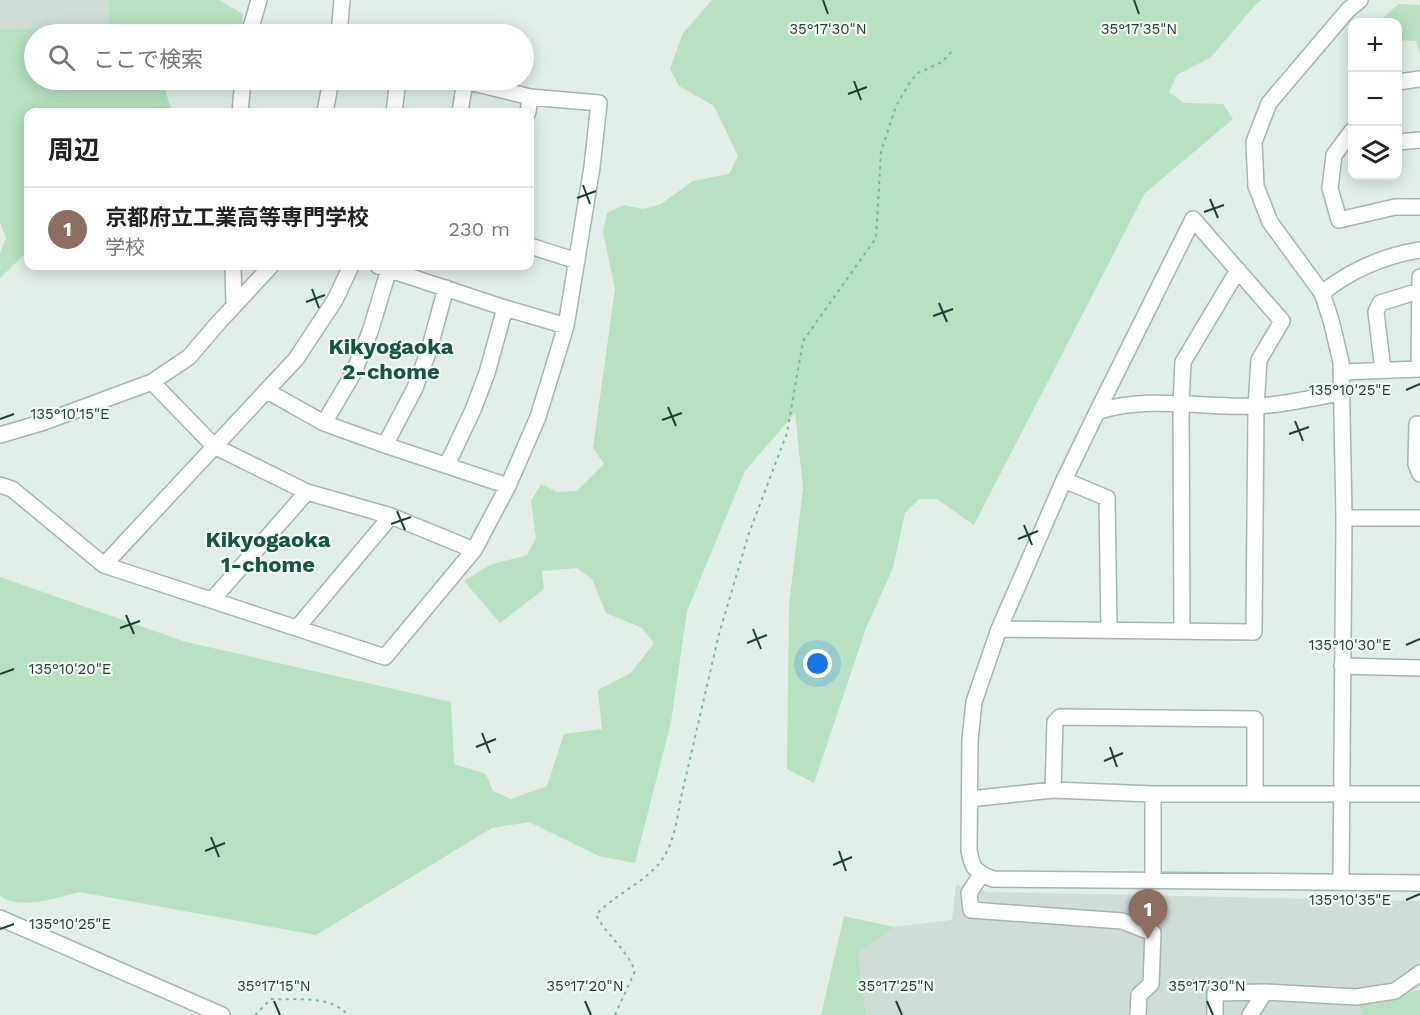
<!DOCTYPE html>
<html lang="ja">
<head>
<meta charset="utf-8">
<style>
  body { margin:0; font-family:"Work Sans","Noto Sans JP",sans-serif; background:#f6f6f6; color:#222 }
  .controls { position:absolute; right:18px; top:18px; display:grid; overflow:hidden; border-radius:12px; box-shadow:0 3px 15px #0003 }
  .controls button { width:54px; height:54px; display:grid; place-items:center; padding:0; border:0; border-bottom:2px solid #e0e0e0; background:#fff; color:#222; font:30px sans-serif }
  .you { position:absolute; left:818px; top:664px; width:21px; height:21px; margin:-15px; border:4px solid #fff; border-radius:50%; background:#1a73e8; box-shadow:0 0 0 9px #1a73e833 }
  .badge { display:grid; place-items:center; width:39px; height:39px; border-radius:50%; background:#854835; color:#fff; font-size:20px; font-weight:700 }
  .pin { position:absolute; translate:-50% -50px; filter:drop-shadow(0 2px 3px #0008) }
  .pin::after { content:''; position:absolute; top:32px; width:21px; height:18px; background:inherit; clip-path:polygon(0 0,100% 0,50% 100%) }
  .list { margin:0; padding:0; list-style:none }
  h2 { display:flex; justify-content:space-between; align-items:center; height:78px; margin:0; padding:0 24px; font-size:26px }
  h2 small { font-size:20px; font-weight:400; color:#767676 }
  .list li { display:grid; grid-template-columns:39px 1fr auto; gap:18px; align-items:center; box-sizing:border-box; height:84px; padding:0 24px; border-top:2px solid #e0e0e0 }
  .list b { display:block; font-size:22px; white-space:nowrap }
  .list p { margin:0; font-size:20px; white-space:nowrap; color:#767676 }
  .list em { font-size:20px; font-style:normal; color:#767676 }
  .icon { flex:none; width:33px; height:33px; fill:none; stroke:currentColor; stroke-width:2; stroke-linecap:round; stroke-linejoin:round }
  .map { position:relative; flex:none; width:1420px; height:1015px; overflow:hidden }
  .search { position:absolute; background:#fff; box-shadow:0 3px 15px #0003; left:24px; top:24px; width:510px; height:66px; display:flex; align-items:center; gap:15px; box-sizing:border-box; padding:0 21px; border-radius:33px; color:#767676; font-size:22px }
  .panel { position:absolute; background:#fff; box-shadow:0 3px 15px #0003; left:24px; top:108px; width:510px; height:162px; border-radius:12px }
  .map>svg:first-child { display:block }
  .built { fill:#cfddd6 }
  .green { fill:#b7e1c2 }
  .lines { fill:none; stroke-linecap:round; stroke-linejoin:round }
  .minor-casing { stroke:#a3b6af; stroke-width:18 }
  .path { stroke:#7db4a2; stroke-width:2; stroke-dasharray:3 4.5; stroke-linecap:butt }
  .minor { stroke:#fff; stroke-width:15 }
  .ticks { fill:none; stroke:#1f4037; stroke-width:2 }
  .labels { text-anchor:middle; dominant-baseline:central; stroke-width:4.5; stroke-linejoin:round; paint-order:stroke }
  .neighbourhood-label { font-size:22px; font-weight:bold; fill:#185445; stroke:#f2f9f5 }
  .ticks-label { font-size:15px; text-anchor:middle; fill:#1f4037; stroke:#f2f9f5; stroke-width:4.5; stroke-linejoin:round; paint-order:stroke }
</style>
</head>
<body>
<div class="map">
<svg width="1420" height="1015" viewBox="0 0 1420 1015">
  <rect width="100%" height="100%" fill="#e1ede7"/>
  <path class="built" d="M 0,0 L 109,0 L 108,29 L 0,29 Z
    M 956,885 L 988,892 L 1420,901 L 1420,987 L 1395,1000 L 1362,1005 L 1362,1015 L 866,1015 L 858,952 L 894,927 L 952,920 Z"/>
  <path class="green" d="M 109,0 L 219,0 L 243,14 L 242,34 L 34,34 L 34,80 L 162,80 L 172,112 L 28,112 L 28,251 L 0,278 L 0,253 L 6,238 L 0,222 L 0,29 L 108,29 Z
    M 712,0 L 1262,0 L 1256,4 L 1211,57 L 1177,75 L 1169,92 L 1184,103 L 1223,104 L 1233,119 L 1145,193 L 974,525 L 937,499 L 919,499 L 905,513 L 893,568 L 866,628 L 814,783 L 787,769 L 789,605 L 803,488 L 795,413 L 745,471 L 687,611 L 671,722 L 635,863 L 599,856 L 529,822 L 492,828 L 316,935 L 79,892 C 58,898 20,910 0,896 L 0,577 L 186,642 L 451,702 L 454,764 L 486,774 L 493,791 L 511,799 L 547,786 L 564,734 L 602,729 L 598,690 L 631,673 L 654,643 L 642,628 L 606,613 L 592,579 L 577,568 L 542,571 L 544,589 L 500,623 L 464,581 L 490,565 L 527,555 L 536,538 L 531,501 L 541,484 L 557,492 L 577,491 L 604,464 L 593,448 L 615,289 L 603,232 L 607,213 L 624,205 L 643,209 L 661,204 L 693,181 L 729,174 L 738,156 L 714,106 L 679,86 L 670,69 L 683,33 Z
    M 1398,4 L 1420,5 L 1420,54 L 1416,41 L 1398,40 L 1398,22 L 1379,22 Z
    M 844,916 L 894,927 L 858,952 L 866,1015 L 821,1015 Z
    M 1420,990 L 1420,1015 L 1362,1015 L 1362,1005 L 1395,1000 L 1413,991 Z"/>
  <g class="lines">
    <g class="minor-casing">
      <path id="minor" d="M 249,34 L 259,0
        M 339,34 L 342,0
        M 1398,82 L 1420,79
        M 240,112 L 243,80
        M 325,112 L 331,80
        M 394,112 L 398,80
        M 460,112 L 465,81
        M 528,112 L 530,97
        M 1352,131 L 1334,155 L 1330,188 L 1339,220 L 1395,207 L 1420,207
        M 1398,142 L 1420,140
        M 530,246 L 577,261
        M 233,266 L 234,306
        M 378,266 L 505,308 L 566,326
        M 1322,293 C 1351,270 1383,256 1420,250
        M 1383,370 L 1376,312 L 1380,303 L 1419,291
        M 1341,372 L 1419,369 L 1420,277
        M 152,382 L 214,446 L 307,492 L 391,516 L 474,550
        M 267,391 L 324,423 L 385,445 L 508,486
        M 1341,393 C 1313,397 1281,406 1254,406 C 1202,408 1147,395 1097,412 L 1064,480 L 999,629 L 974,702 L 970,740 L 969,850 C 972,868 975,872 993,879 L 1420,883
        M 324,423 L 353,374 L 370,332 L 389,269
        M 1417,424 L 1416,464 L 1420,474
        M 0,435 L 44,422 L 152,382 L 189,357 L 219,322 L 271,266
        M 385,445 L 415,388 L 429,350 L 446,288
        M 447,465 L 473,410 L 487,373 L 505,308
        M 1064,480 L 1107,498 L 1109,629
        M 0,485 L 12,489 L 104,565 L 385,657 L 474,550 L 508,486 L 538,417 L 566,326 L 592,167 L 599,103 L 530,97 L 461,80
        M 1344,518 L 1420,518
        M 104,565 L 296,359 L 335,300 L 351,266
        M 212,600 L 307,492
        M 297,628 L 391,516
        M 999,629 L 1254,632 L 1256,407 L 1259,360 L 1282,321 L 1193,219 L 1097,412
        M 1182,631 L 1181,404 L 1183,362 L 1238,270
        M 1342,666 L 1420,668
        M 1053,790 L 1055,722 L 1060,717 L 1255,719 L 1255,792
        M 970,799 L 1053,790 L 1153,794 L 1420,794
        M 981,875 L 969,893 L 971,910 L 1122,921 L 1153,933 L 1151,984 L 1139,995 L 1138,1015
        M 1153,880 L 1153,794
        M 1341,881 L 1344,518 L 1341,362 L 1331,320 L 1322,293 L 1270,222 L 1256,186 L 1254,142 L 1269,103 L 1348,10 L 1360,0
        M 0,918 L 222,1015
        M 1215,1015 L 1215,993 L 1265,992
        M 1250,1015 L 1265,992 L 1356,997 L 1395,991 L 1420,973"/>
    </g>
    <path class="path" d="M 255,1015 L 271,999 C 295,1000 331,995 348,1015
      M 615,1015 L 635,971 C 626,949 607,935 596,915 C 612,897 635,887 652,871 C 672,853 676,827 680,802 L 719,634 L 749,533 L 787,433 L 803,341 L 876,238 L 881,152 L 896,106 L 910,82 L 918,73 L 942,62 L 952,51"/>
    <use href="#minor" class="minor"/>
  </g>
  <path class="ticks" d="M 823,0 L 828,14M 1134,0 L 1139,14M 854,81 L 861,100M 848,94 L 867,87M 583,185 L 590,204M 577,198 L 596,191M 1210,199 L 1218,218M 1204,212 L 1224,205M 312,289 L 319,308M 306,302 L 325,295M 939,303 L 947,322M 933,316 L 953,309M 1406,390 L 1420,384M 668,407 L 676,426M 0,419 L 14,414M 662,420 L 682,413M 1295,421 L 1303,441M 1289,434 L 1309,427M 397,511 L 405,530M 391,524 L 411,517M 1024,525 L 1032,545M 1018,539 L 1038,531M 126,615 L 134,634M 120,628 L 140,621M 753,629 L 761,649M 747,643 L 767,635M 1406,645 L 1420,639M 0,674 L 14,669M 482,733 L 490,753M 476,747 L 496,739M 1110,747 L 1117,767M 1104,761 L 1123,753M 211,837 L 219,857M 205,851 L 225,843M 839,851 L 846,871M 833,865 L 852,857M 1406,900 L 1420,894M 0,929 L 14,924M 274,1001 L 280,1015M 585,1001 L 591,1015M 896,1001 L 902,1015M 1207,1001 L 1213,1015"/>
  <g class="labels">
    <g class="neighbourhood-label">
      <text x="391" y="346">Kikyogaoka<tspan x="391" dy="25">2-chome</tspan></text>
      <text x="268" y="539">Kikyogaoka<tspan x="268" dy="25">1-chome</tspan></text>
    </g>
  </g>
  <g class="ticks-label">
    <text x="828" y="34">35°17'30"N</text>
    <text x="1139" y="34">35°17'35"N</text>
    <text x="1350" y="395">135°10'25"E</text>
    <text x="70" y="419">135°10'15"E</text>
    <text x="1350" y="650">135°10'30"E</text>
    <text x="70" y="674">135°10'20"E</text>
    <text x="1350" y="905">135°10'35"E</text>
    <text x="70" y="929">135°10'25"E</text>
    <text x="274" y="991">35°17'15"N</text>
    <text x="585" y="991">35°17'20"N</text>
    <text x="896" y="991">35°17'25"N</text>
    <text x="1207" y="991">35°17'30"N</text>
  </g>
</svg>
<div class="controls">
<button>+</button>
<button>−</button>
<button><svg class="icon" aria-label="layers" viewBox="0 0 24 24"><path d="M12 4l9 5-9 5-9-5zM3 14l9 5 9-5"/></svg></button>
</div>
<div class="you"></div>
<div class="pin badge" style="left:1148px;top:939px;background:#8d6e63">1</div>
<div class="search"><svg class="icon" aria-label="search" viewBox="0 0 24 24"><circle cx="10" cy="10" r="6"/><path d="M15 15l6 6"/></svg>ここで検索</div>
<section class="panel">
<h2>周辺<small></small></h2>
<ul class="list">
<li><span class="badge" style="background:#8d6e63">1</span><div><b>京都府立工業高等専門学校</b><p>学校</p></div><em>230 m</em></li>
</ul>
</section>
</div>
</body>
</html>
